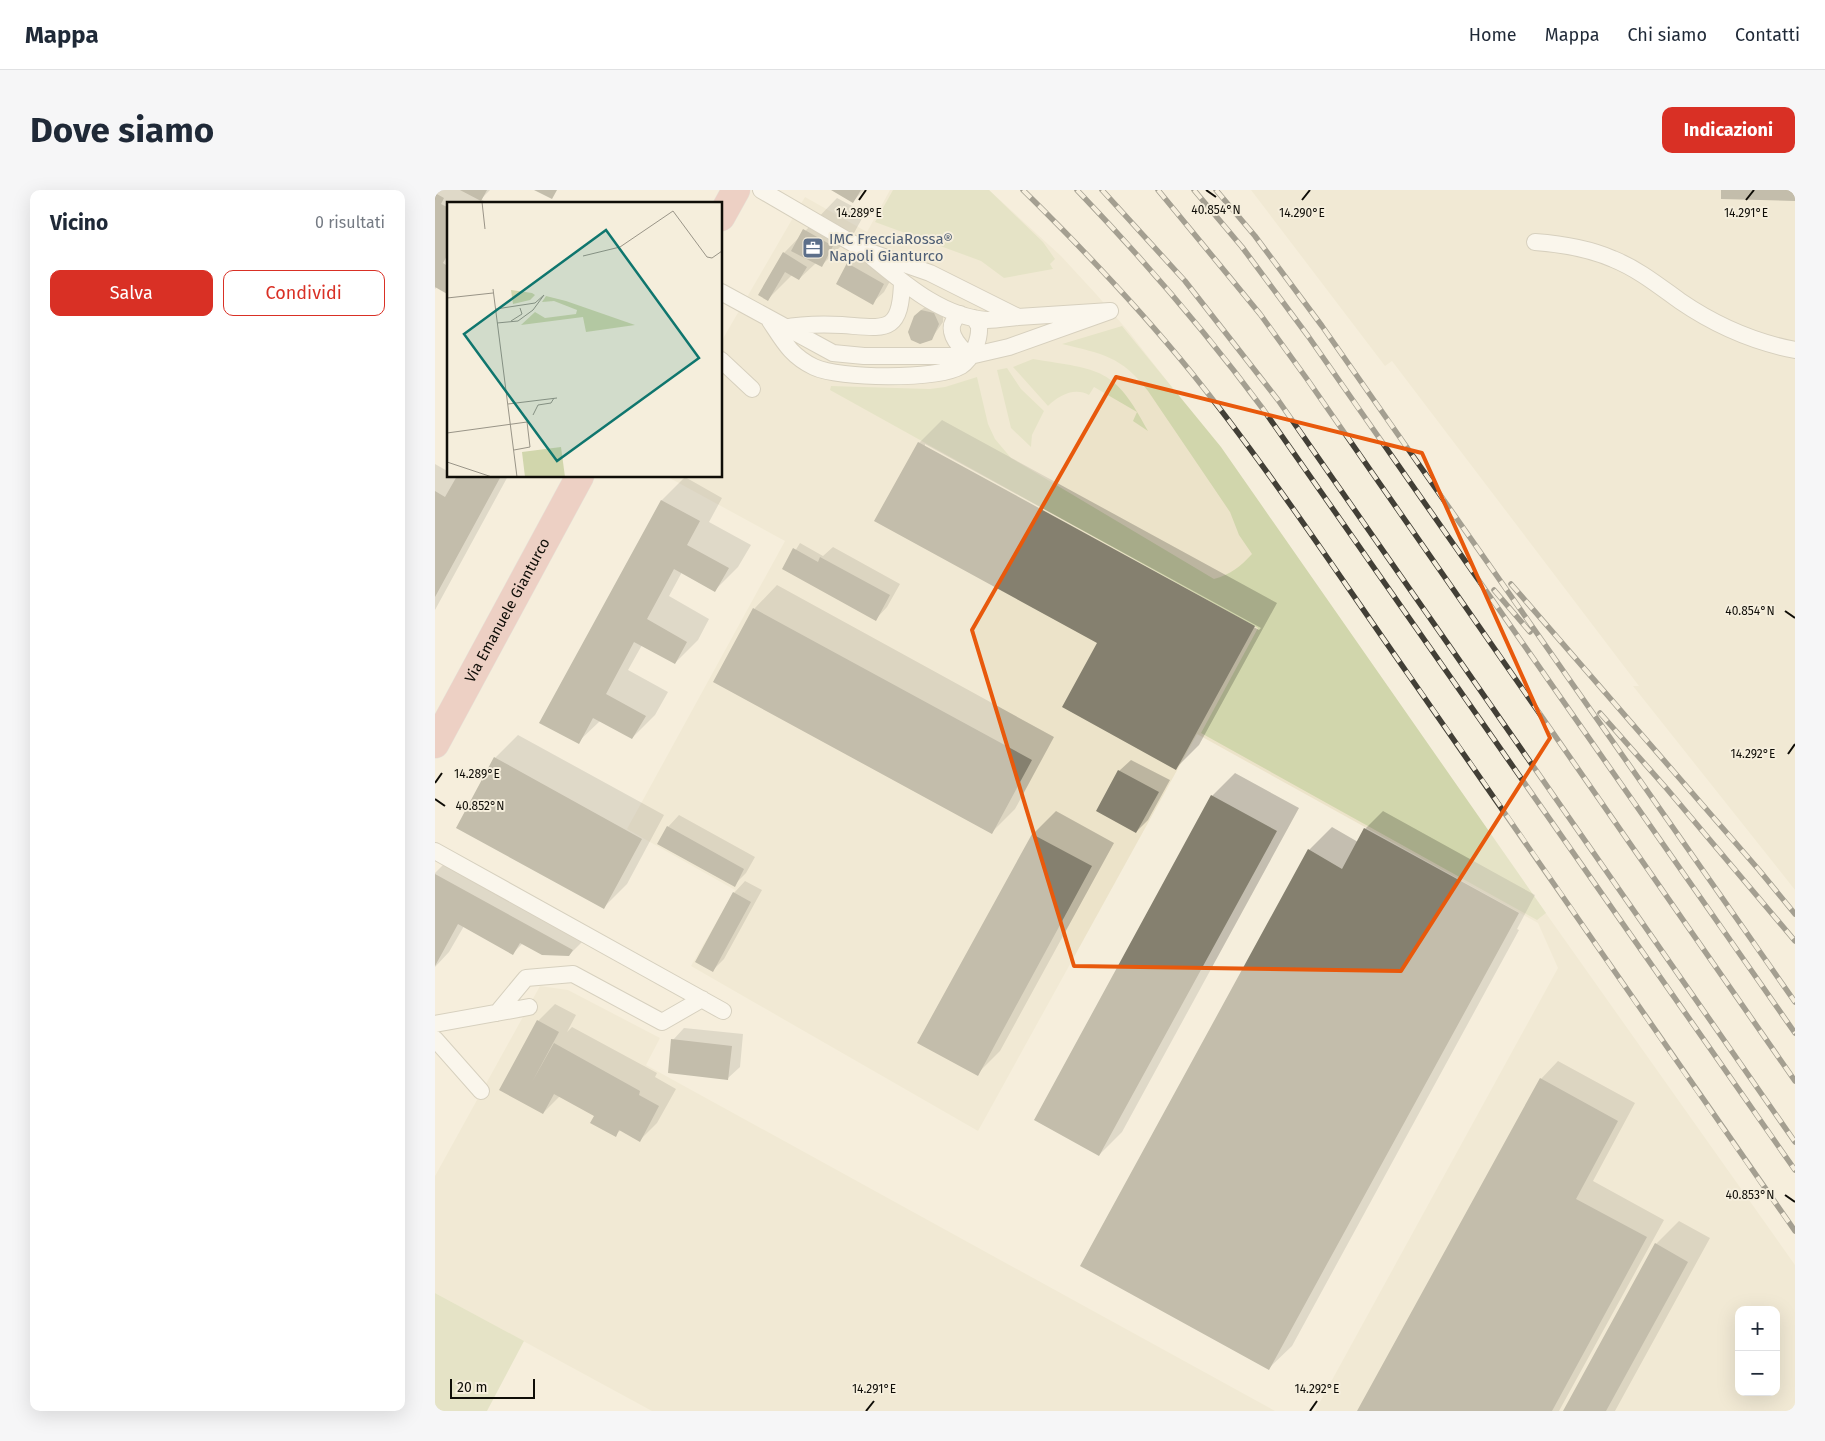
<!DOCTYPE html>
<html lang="it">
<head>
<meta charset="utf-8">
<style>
  body { margin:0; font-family:"Fira Sans",sans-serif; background:#f6f6f7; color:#1f2937 }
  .controls { position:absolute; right:15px; bottom:15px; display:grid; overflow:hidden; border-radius:10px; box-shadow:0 5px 20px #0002 }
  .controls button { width:45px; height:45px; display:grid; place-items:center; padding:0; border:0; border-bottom:1px solid #e0e1e3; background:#fff; color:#1f2937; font:25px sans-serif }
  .scale { position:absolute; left:15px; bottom:12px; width:85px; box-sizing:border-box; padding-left:5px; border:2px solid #0f0d07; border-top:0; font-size:14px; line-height:18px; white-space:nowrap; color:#0f0d07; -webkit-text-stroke:4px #f5eedc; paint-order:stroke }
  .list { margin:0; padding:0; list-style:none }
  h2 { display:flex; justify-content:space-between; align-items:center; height:65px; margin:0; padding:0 20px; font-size:21px }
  h2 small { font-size:16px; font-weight:400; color:#747a83 }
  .actions { display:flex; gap:10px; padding:15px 20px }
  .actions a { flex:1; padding:11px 0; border:1px solid #d93025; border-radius:10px; text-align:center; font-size:18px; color:#d93025 }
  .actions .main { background:#d93025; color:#fff }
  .map { position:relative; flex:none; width:1360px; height:1221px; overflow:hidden; border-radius:10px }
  header { display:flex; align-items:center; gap:30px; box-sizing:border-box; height:70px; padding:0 25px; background:#fff; border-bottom:1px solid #e0e1e3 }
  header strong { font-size:24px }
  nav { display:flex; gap:28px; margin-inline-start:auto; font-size:18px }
  .intro { display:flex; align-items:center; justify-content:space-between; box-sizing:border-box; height:120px; padding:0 30px }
  h1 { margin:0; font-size:35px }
  .button { padding:12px 22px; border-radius:10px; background:#d93025; color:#fff; font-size:18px; font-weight:700 }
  main { display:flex; gap:30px; padding:0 30px }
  aside { flex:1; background:#fff; border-radius:10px; box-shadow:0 5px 20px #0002 }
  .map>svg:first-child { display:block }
  .built { fill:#ece3c9; fill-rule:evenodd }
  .green { fill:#d1d6ac }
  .shadow { fill:#0003; fill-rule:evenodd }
  .building { fill:#85806f }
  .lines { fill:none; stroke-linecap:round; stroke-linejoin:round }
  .service-casing { stroke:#b1ab9a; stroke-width:18 }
  .primary-casing { stroke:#d4d3d2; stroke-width:29 }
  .service { stroke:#fff; stroke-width:16 }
  .primary { stroke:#e3aaa7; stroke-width:28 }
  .rail-casing { stroke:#423f36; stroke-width:5.5 }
  .rail { stroke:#f5eedc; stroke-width:4; stroke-dasharray:11; stroke-linecap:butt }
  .marked { fill:none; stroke:#e8590c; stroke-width:4; stroke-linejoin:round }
  .ticks { fill:none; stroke:#0f0d07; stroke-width:2 }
  .labels { text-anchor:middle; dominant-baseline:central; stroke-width:4; stroke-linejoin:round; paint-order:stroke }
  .service-label { font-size:15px; fill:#4e5e75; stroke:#f5eedc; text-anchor:start }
  .street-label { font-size:15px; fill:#0f0d07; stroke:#f5eedc }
  .inset-road { fill:none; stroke:#999487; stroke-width:1 }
  .view { fill:#0f766e; fill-opacity:0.15; stroke:#0f766e; stroke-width:2.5 }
  .inset-edge { fill:none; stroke:#0f0d07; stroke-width:2.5 }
  .ticks-label { font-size:12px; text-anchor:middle; fill:#0f0d07; stroke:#f5eedc; stroke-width:4; stroke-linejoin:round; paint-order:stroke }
</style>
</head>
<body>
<header>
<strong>Mappa</strong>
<nav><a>Home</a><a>Mappa</a><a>Chi siamo</a><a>Contatti</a></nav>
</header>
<div class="intro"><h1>Dove siamo</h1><a class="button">Indicazioni</a></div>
<main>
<aside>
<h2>Vicino<small>0 risultati</small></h2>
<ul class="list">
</ul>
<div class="actions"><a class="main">Salva</a><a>Condividi</a></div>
</aside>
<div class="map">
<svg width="1360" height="1221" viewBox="0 0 1360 1221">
  <rect width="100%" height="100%" fill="#f5eedc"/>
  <path class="built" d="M 455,0 L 554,0 L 626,66 L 661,104 L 694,142 L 783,257 L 865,376 L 1360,1075 L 1360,1221 L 880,1221 L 1123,778 L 1103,733 L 762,544 L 543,941 L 256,776 L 300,700 L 192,639 L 350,351 L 231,286 L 286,286 L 286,152 L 370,7 L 432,42 ZM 1304,1120 L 1341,1120 L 1341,1202 L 1304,1202 Z
    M 816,0 L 1360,0 L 1360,700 L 1198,496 L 1204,496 L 957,171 L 950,176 Z
    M 105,796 L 133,800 L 225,848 L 211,875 L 840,1221 L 217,1221 L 0,1103 L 0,986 Z"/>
  <path class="green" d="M 458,0 L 554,0 L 608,52 L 620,69 L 615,74 L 618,79 L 569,88 L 546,71 L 440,32 Z
    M 687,136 L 786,257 L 1111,723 L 1102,730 L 766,543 L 823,438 L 395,200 L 396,196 L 495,199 L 510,197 L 542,187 L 553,234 L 560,249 L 576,268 L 779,389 C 795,385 806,376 817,364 L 804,345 L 795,322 L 713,201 C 686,166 668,164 627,154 Z
    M 598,169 C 666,180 679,177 713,241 L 698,231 L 702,222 L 659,197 L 654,205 C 640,197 624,205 613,216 L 578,177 Z
    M 572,178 L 586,199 L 609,221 L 597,245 L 596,257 L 576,238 L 562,180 Z
    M 0,1103 L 89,1151 L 52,1221 L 0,1221 Z"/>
  <path class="shadow" d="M 0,0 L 55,0 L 46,9 L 49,11 L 47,14 L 14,14 L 14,103 L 2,97 L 0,99 Z
    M 399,0 L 429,0 L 418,11 Z
    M 402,8 L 430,23 L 419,43 L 386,76 L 381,73 L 364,89 L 357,85 L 333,109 L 349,63 Z
    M 425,62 L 460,82 L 449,102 L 437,113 L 413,74 Z
    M 493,115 L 508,124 L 508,132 L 496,149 L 486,120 Z
    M 507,230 L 842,413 L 764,555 L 741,578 L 664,452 L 484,253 ZM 490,254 L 826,438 L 824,440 L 490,257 Z
    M 0,274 L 14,282 L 14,286 L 73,286 L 0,420 Z
    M 250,287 L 287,308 L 274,332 L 316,355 L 303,377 L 280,400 L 247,382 L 234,406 L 274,429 L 263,450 L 240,473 L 207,455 L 193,480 L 233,502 L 220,525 L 197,548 L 165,531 L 143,552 L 106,532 L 227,310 Z
    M 365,353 L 388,366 L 398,357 L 465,394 L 452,417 L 441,429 L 349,379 Z
    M 342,395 L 619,547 L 580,619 L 557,642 L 280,491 L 320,418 Z
    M 83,545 L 229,625 L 192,694 L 169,717 L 60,568 Z
    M 696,570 L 735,590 L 713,630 L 701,642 L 684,581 Z
    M 800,583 L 864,618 L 687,942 L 664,965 L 777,606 Z
    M 621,621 L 679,653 L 565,861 L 542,884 L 598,644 Z
    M 948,621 L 1100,705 L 1082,739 L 1084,740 L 857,1156 L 834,1178 L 874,660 L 897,637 L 923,652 L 930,639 Z
    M 244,625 L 320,667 L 311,683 L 299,695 L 233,637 Z
    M 17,666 L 152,747 L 134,765 L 88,753 L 78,763 L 29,736 L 14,762 L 0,777 L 0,683 Z
    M 310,691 L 327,700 L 289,769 L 278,780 L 299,703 Z
    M 120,814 L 141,825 L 132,842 L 137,837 L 222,883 L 220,887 L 241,899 L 222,933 L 205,950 L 186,940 L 180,945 L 160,926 L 125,906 L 108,923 L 66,899 L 103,831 Z
    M 249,838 L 308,844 L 305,877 L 293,888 L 238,850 Z
    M 1123,871 L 1200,913 L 1158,991 L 1229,1030 L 1124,1221 L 924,1221 L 1106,889 Z
    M 1244,1031 L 1275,1048 L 1180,1221 L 1130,1221 L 1221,1054 Z"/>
  <path class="building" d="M 25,0 L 52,0 L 46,11 Z
    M 99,0 L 122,0 L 117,9 Z
    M 396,0 L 426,0 L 418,13 Z
    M 1286,0 L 1360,0 L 1360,11 L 1286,9 Z
    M 0,3 L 9,8 L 6,14 L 14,18 L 14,62 L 8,73 L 14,77 L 14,105 L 0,97 Z
    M 368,39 L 398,56 L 387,77 L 356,61 Z
    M 348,62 L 372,77 L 364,90 L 350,82 L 333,111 L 323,105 Z
    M 412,73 L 449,94 L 438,115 L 401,94 Z
    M 486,120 L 499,123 L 504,134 L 497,150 L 485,154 L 476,150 L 473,142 L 479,126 Z
    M 483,252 L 820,436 L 741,580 L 627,517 L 662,453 L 439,331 Z
    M 22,286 L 66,286 L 0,407 L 0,301 L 10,307 Z
    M 226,310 L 265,331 L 252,355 L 294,378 L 280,402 L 239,379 L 212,429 L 252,452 L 240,474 L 199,452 L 171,504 L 211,526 L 197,549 L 158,528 L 144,554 L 104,533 Z
    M 358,358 L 383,372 L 385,367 L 455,405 L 441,431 L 347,379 Z
    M 318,418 L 597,570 L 557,644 L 278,492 Z
    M 59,567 L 207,649 L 169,719 L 21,638 Z
    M 683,580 L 724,602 L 701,643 L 661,621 Z
    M 776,605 L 842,641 L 664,966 L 599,930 Z
    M 232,636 L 309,679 L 300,697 L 222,654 Z
    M 929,638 L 1084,723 L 834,1180 L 645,1076 L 873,659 L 907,679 Z
    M 597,644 L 657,676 L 543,886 L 482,853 Z
    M 0,684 L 138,760 L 134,766 L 107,765 L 85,753 L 78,765 L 23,734 L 0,776 Z
    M 298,702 L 316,712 L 278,782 L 260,772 Z
    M 102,830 L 124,842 L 97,892 L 119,853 L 205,901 L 204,905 L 224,916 L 205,952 L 184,940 L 181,947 L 155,933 L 159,926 L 119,904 L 108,924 L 64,900 Z
    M 236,849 L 297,856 L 293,890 L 233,883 Z
    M 1105,888 L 1183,931 L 1141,1009 L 1212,1047 L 1117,1221 L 922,1221 Z
    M 1220,1053 L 1253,1072 L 1171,1221 L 1128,1221 Z"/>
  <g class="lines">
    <g class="service-casing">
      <path id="service" d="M 1100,52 C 1127,54 1153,58 1178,69 C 1203,79 1224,96 1245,111 C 1280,135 1319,152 1360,160
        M 438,68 C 471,95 508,127 552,130 C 562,130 573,128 583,127
        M 286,102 L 398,163 L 429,166 L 535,166 L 574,157 L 675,121 L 583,127 L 495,83 L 429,60 L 326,0
        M 525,124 C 507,138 522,155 535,166
        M 335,131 C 349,152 356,166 379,177 C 404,189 502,190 526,176 C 538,168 545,149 544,136 L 539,128
        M 348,138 C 368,134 386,134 407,135 C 450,138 466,145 467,91
        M 286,170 L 317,199
        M 0,661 L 288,821
        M 62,823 L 91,788 L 138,784 L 227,832 L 267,809
        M 0,834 L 94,817
        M 0,849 L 46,901"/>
    </g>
    <g class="primary-casing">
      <g id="primary">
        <path d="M 286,27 L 301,0"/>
        <path id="s1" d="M 0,554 L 145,286"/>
      </g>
    </g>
    <use href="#service" class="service"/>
    <use href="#primary" class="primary"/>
    <g class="rail-casing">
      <path id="rail" d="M 588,0 C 647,58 704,118 756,182 C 834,279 902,383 973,484 C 1103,669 1230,856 1360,1041
        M 642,0 C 709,70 771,142 828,219 L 1360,980
        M 667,0 L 750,91 L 843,210 L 1360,952
        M 723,0 L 825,124 L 872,189 L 1360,891
        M 759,0 L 807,57 L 873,146 L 1360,843
        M 781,0 L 820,46 L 887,136 L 1360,812
        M 1076,394 L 1324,680 L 1360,724
        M 1059,400 L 1095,442
        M 1165,523 L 1232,599 L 1360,751"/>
    </g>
    <use href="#rail" class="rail"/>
  </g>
  <path d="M0 0H1360V1221H0ZM 681,187 L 987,263 L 1115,548 L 966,781 L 639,776 L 537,440 Z" fill="#f5eedc" fill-opacity=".55" fill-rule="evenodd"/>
  <path class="marked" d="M 681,187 L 987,263 L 1115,548 L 966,781 L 639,776 L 537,440 Z"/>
  <path class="ticks" d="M 771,0 L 781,7M 424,10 L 431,0M 867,10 L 875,0M 1311,10 L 1319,0M 1350,421 L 1360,428M 1353,564 L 1360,554M 0,593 L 7,583M 0,609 L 10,616M 1350,1005 L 1360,1012M 431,1221 L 439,1211M 875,1221 L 882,1211"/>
  <defs>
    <g id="office-square" transform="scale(1.125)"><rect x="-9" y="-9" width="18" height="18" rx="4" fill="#5c6f8a" stroke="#f5eedc"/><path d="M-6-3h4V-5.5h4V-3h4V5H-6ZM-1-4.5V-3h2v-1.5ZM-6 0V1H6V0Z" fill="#fff"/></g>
  </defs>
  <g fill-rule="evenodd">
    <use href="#office-square" x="378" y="58"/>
  </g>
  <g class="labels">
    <g class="service-label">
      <text x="394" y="49">IMC FrecciaRossa®<tspan x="394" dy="17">Napoli Gianturco</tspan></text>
    </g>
    <g class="street-label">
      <text stroke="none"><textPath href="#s1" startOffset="152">Via Emanuele Gianturco</textPath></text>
    </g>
  </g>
  <g transform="translate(12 12)">
    <rect width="275" height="275" fill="#f5eedc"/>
    <path d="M 64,88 L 85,91 L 88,93 L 83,98 L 66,102 ZM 99,94 L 119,99 L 188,123 L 139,130 L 136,115 L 74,123 L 88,110 L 98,116 L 129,112 L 130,108 L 107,99 L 95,100 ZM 114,245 L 118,275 L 78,275 L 75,250 Z" fill="#d1d6ac"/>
    <path class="inset-road" d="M 35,0 L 38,27M 136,54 L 173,45 L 226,9 L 260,55 L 265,56 L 275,49M 46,87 L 70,275M 0,96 L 46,91M 49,107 L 88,101 L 97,93 L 86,108 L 71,119 L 50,121M 64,119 L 75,112 L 73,106M 61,202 L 110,196M 86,213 L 91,203 L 104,201 L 107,196M 0,231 L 80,220 L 83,245 L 67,248M 0,260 L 45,275"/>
    <path class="view" d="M 159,28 L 252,156 L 110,259 L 17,132 Z"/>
    <rect width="275" height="275" class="inset-edge"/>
  </g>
  <g class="ticks-label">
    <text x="781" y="24">40.854°N</text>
    <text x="424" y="27">14.289°E</text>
    <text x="867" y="27">14.290°E</text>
    <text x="1311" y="27">14.291°E</text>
    <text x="1315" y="425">40.854°N</text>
    <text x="1318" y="568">14.292°E</text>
    <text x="42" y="588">14.289°E</text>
    <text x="45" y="620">40.852°N</text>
    <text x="1315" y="1009">40.853°N</text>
    <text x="439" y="1203">14.291°E</text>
    <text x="882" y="1203">14.292°E</text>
  </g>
</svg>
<div class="controls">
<button>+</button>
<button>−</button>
</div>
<div class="scale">20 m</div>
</div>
</main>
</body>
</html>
